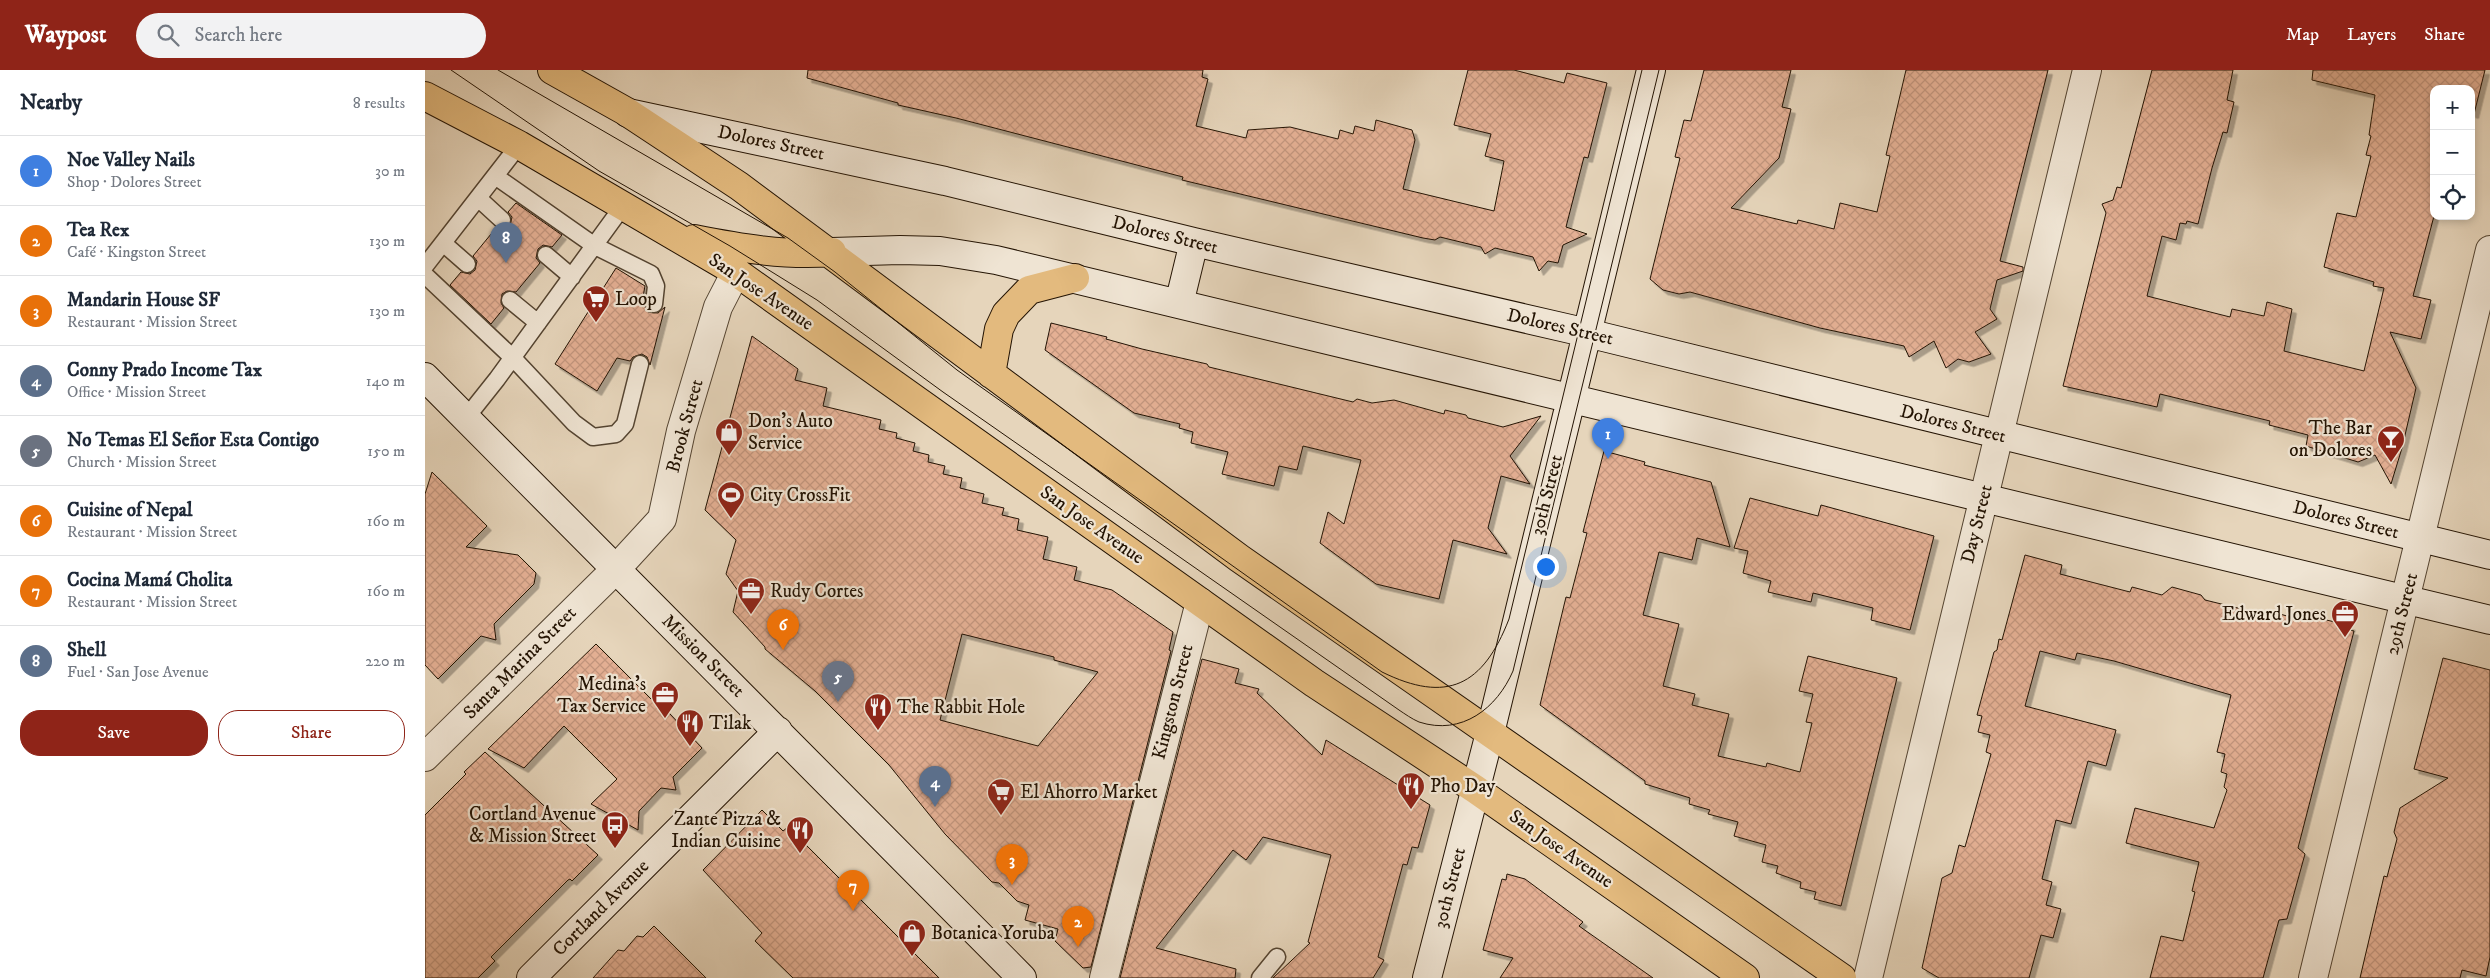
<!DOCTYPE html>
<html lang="en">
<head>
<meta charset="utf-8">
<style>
  body { margin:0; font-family:"IM FELL DW Pica",serif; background:#f2f2f3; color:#1f2937 }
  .controls { position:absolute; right:15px; top:15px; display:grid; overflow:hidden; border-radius:10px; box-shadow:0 2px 8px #0003 }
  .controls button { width:45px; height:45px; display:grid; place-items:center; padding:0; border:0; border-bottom:1px solid #e0e1e3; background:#fff; color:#1f2937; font:25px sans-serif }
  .you { position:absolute; left:1120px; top:496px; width:18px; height:18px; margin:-12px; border:4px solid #fff; border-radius:50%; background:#1a73e8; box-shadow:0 0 0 8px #1a73e833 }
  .badge { display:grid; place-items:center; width:32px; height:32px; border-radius:50%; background:#8f2418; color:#fff; font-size:16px; font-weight:700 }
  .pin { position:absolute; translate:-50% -41px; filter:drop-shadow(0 1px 2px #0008) }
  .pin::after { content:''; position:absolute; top:26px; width:18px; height:15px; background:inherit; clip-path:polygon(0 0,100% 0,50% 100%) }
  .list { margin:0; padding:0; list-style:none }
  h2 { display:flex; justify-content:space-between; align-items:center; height:65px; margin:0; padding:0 20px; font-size:21px }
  h2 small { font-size:16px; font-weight:400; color:#747a83 }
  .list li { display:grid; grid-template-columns:32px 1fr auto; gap:15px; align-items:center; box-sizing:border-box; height:70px; padding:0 20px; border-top:1px solid #e0e1e3 }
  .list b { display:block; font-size:19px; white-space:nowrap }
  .list p { margin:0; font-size:16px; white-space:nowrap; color:#747a83 }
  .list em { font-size:16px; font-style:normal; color:#747a83 }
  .actions { display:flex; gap:10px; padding:15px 20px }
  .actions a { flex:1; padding:11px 0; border:1px solid #8f2418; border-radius:20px; text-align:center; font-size:18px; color:#8f2418 }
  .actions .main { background:#8f2418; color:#fff }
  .icon { flex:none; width:28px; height:28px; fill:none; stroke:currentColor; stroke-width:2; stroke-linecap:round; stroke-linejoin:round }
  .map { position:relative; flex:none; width:2065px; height:908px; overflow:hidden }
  header { display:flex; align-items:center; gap:30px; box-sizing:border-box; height:70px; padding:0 25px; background:#8f2418; color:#fff }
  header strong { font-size:24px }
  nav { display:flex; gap:28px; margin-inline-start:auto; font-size:18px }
  .search { width:350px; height:45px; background:#f2f2f3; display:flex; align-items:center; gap:12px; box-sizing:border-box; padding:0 18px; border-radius:28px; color:#747a83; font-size:19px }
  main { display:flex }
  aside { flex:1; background:#fff }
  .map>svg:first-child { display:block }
  .building { fill:url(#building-cross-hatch); stroke:#231303; fill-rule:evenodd; filter:url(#shadow) }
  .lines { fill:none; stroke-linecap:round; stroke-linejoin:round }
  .lane-casing { stroke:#544431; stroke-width:19 }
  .street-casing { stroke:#544431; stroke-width:30 }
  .secondary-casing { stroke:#231303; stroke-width:30 }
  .primary-casing { stroke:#231303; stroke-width:30 }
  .lane { stroke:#efe4d3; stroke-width:16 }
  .street { stroke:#efe4d3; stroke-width:28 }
  .secondary { stroke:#efe4d3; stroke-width:28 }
  .primary { stroke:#e3ba7e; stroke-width:28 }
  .tram { stroke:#231303; stroke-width:1 }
  .labels { text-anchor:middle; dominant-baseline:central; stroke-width:4.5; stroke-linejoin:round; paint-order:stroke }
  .street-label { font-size:19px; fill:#231303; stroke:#efe4d3 }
  .poi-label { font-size:19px; fill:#231303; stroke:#efe4d3; text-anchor:start }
</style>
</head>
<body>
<header>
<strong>Waypost</strong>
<div class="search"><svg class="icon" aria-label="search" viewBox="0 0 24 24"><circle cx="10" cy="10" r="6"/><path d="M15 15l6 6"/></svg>Search here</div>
<nav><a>Map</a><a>Layers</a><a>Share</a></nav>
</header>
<main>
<aside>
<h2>Nearby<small>8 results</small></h2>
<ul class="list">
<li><span class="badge" style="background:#3f7fe0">1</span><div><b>Noe Valley Nails</b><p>Shop · Dolores Street</p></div><em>30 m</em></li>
<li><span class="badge" style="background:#e8710a">2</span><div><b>Tea Rex</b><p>Café · Kingston Street</p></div><em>130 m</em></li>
<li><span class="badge" style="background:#e8710a">3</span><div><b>Mandarin House SF</b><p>Restaurant · Mission Street</p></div><em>130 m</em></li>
<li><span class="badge" style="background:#5c6f8a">4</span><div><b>Conny Prado Income Tax</b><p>Office · Mission Street</p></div><em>140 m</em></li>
<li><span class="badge" style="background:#6b7280">5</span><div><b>No Temas El Señor Esta Contigo</b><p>Church · Mission Street</p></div><em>150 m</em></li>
<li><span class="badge" style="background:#e8710a">6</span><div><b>Cuisine of Nepal</b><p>Restaurant · Mission Street</p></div><em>160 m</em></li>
<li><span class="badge" style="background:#e8710a">7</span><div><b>Cocina Mamá Cholita</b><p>Restaurant · Mission Street</p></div><em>160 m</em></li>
<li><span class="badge" style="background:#5c6f8a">8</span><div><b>Shell</b><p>Fuel · San Jose Avenue</p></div><em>220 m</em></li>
</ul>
<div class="actions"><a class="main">Save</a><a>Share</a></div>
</aside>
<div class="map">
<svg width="2065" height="908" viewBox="0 0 2065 908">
  <defs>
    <pattern id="building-cross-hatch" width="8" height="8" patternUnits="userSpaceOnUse" patternTransform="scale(1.25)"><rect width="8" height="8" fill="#e4b094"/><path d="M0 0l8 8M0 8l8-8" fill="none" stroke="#c3967e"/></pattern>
    <filter id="shadow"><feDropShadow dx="4.5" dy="4.5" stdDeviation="0" flood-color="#0004"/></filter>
  </defs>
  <rect width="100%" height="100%" fill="#e6d5bb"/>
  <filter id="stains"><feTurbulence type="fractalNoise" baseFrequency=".004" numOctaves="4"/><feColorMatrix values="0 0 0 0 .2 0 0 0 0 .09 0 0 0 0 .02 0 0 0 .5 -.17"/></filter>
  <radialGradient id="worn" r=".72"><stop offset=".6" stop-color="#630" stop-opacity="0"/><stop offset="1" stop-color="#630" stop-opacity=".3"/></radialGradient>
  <path class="building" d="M 383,0 L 778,0 L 777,7 L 783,9 L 771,56 L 821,68 L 823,60 L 865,57 L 913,69 L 915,60 L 928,64 L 930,56 L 949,61 L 951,50 L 987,60 L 990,70 L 978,119 L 1069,141 L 1079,91 L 1060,86 L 1066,64 L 1029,55 L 1043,0 L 1089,0 L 1139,13 L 1142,3 L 1182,13 L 1163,88 L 1159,87 L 1141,157 L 1162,164 L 1138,175 L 1133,193 L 1123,191 L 1114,201 L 1108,187 L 1070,178 L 1060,184 L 1056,177 L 1015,167 L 1010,170 L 998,168 L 757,110 L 758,107 L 531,48 L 473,35 L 473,33 L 382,8 Z
    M 1279,0 L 1366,0 L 1357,37 L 1366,39 L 1354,88 L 1306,138 L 1372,154 L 1373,150 L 1409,159 L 1415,133 L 1452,142 L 1465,86 L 1461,85 L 1481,0 L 1623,0 L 1575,191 L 1598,197 L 1598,201 L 1572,210 L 1565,239 L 1572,249 L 1550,262 L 1566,284 L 1544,292 L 1533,289 L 1521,298 L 1509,271 L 1484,287 L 1479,276 L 1395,258 L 1265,222 L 1254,224 L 1238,220 L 1225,209 L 1255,88 L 1250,87 L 1259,50 L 1266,51 Z
    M 1727,0 L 1808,0 L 1802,30 L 1809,32 L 1802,63 L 1798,62 L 1787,98 L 1773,154 L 1762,151 L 1761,154 L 1755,153 L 1751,170 L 1737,166 L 1722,226 L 1805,247 L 1807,239 L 1839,246 L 1842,232 L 1867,239 L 1859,281 L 1939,301 L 1959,218 L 1948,216 L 1949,212 L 1899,197 L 1912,143 L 1931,147 L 1946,86 L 1941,85 L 1946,66 L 1944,65 L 1950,25 L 1887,10 L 1888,0 L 2060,0 L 2049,44 L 2046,43 L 2046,19 L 2009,19 L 2009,146 L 1988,226 L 2006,230 L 1996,269 L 1965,262 L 1991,318 L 1977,378 L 1966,414 L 1950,385 L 1933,392 L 1881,376 L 1883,365 L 1844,355 L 1845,351 L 1735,324 L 1732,337 L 1638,316 L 1681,143 L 1677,134 L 1688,130 L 1692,117 L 1696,118 Z
    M 91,133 L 137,165 L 127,177 L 118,175 L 113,179 L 111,188 L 115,193 L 91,222 L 82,221 L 77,224 L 76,233 L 79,238 L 66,254 L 25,215 L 36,202 L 45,204 L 50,200 L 52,191 L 48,186 L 71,158 L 80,160 L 85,156 L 87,147 L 83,142 Z
    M 191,198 L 220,216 L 217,232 L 223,242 L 233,243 L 240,237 L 225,295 L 222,287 L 217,284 L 208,287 L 205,291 L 192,288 L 172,321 L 130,294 Z
    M 626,253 L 682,267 L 681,269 L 717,279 L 782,294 L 784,297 L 928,332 L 932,329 L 947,333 L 969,330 L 1019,344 L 1020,340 L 1041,345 L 1043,348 L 1078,357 L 1116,346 L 1085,386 L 1105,414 L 1076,406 L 1063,458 L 1082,484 L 1028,470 L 1014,529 L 951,514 L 895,473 L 903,442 L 919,454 L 936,390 L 878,376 L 872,400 L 854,396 L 849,416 L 797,404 L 803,382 L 766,373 L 768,362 L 754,358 L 755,354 L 709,343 L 620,280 Z
    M 327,266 L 373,299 L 370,310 L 402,318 L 398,336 L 456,350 L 454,359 L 472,363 L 471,368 L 490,373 L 488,381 L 504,385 L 503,392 L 520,396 L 518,404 L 537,408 L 535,418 L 559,424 L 557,433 L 579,438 L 577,445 L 594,449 L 592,460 L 623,467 L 618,489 L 652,497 L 649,510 L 687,520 L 748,562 L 744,580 L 746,581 L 666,897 L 658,898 L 630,871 L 633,859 L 600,850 L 604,835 L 592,831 L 574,813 L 567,812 L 520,764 L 464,695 L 390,621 L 340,579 L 340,577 L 308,542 L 313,521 L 301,504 L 311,470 L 280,440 ZM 537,564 L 629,587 L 629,590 L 673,602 L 613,676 L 515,650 Z
    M 1179,381 L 1220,392 L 1219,395 L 1286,412 L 1305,477 L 1272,468 L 1267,490 L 1234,482 L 1218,545 L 1254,554 L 1238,616 L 1270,624 L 1267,635 L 1304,644 L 1293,686 L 1341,697 L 1342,693 L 1375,702 L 1387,653 L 1381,652 L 1388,624 L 1374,621 L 1383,586 L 1472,608 L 1416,836 L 1389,829 L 1391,822 L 1375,818 L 1376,812 L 1351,803 L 1353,796 L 1337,792 L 1341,775 L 1309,766 L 1313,752 L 1283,744 L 1285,740 L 1264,734 L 1265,728 L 1220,714 L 1220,711 L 1115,635 L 1141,527 L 1145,528 L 1162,463 L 1158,462 Z
    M 7,402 L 62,456 L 41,477 L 93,485 L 111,503 L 109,514 L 69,554 L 71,570 L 56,566 L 13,609 L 0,595 L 0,424 Z
    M 1325,428 L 1393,446 L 1396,435 L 1509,466 L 1485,560 L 1446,550 L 1448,538 L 1388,523 L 1386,532 L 1343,522 L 1346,511 L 1318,503 L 1323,481 L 1309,478 Z
    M 1600,485 L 1637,495 L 1635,504 L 1705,522 L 1707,517 L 1737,525 L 1747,517 L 1776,525 L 1780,530 L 1829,542 L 1854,548 L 1855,544 L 1872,549 L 1873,543 L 1926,556 L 1924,560 L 1929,561 L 1873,778 L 1880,784 L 1862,849 L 1854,850 L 1838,908 L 1725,908 L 1736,866 L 1758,871 L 1770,822 L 1767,821 L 1774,792 L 1701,773 L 1710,738 L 1789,758 L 1802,720 L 1799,717 L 1802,704 L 1796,702 L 1800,684 L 1792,682 L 1806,625 L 1689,591 L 1652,583 L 1650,590 L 1615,581 L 1600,636 L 1691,660 L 1681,696 L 1663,691 L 1646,754 L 1631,750 L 1617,809 L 1627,812 L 1621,835 L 1636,839 L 1628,868 L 1616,865 L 1604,908 L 1514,908 L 1497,898 L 1517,808 L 1527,803 L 1534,775 L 1540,777 L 1566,684 L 1561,682 L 1565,665 L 1553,662 L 1557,646 L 1552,645 L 1569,582 L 1572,580 L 1574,569 L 1577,570 Z
    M 171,574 L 226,629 L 229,627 L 277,678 L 248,707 L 251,720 L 236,718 L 214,741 L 213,760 L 166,734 L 192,709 L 139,656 L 99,698 L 63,679 Z
    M 2018,588 L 2065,600 L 2065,887 L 2061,906 L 2037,900 L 2035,908 L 1935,908 L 1959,806 L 1962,807 L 1972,769 L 1969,762 L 1975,738 L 2023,708 L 1989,699 Z
    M 777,589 L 814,599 L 810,613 L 834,619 L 832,623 L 897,685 L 901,670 L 1005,735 L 993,778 L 987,777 L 982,795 L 978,794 L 953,887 L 959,890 L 948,908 L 848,908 L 885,873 L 883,872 L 906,785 L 838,767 L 821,790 L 808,780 L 731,878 L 811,899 L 810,908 L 695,908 Z
    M 60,682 L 173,785 L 147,811 L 145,809 L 143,810 L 66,887 L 70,891 L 53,908 L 0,908 L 0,745 L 41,704 L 39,702 Z
    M 337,740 L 358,761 L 363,757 L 514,908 L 368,908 L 330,871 L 337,863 L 278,800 Z
    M 1082,804 L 1100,809 L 1158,852 L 1154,856 L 1228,908 L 1075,908 L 1088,888 L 1058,880 L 1077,809 L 1081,810 Z
    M 229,856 L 281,908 L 168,908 L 193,880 L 199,881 L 212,866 L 218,867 Z"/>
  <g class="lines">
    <g class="lane-casing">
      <path id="lane" d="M 70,106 L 170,176 L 226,204 L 231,216 L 229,234
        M 53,128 L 77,150
        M 18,173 L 42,194
        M 121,185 L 147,207
        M 0,196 L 94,75
        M 0,205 L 88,288 L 149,353 L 168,367 L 191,364 L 200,354 L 215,294
        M 85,230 L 113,253
        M 41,348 L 72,309 L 198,136
        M 835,908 L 852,887"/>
    </g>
    <g class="street-casing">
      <path id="street" d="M 0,687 L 191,499 L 237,449 L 256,361 L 293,237 L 311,202
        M 679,908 L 775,532
        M 1443,908 L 1662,0
        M 1888,908 L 2065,180"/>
    </g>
    <g class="secondary-casing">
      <path id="secondary" d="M 203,43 L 520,111 L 769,172 L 1154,261 L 2065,485
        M 407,182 L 475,180 L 515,181 L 571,190 L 2065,550
        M 754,234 L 769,172
        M 0,307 L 597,908
        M 106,908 L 353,661
        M 1002,908 L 1065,663 L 1226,0"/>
    </g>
    <g class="primary-casing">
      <path id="primary" d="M 127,0 L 202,42 L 314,116 L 814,488 L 1417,908
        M 0,26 L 94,75 L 311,202 L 889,613 L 1050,719 L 1320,908
        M 269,169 C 314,178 361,186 407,182
        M 566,304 L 574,259 L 581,244 L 604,220 L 650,208"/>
    </g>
    <use href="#lane" class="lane"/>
    <use href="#street" class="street"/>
    <use href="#secondary" class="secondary"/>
    <use href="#primary" class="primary"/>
    <path class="tram" d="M 26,0 L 174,101 L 305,176 L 392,230 L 518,322 L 974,640 C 980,644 987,649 994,652 C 1037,666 1072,638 1088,601 L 1234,0
      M 73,0 L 363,168 L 410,202 L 532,300 L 957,602 C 1022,634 1058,616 1084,549 L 1217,0"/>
  </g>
  <defs>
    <g id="supermarket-pin" transform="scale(1.4375)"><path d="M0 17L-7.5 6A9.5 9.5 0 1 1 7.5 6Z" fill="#8f2418" stroke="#efe4d3"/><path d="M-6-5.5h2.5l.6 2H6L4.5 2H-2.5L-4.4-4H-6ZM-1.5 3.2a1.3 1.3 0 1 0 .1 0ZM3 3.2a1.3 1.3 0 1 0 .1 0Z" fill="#fff"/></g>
    <g id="shop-pin" transform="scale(1.4375)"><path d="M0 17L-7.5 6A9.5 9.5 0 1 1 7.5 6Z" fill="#8f2418" stroke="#efe4d3"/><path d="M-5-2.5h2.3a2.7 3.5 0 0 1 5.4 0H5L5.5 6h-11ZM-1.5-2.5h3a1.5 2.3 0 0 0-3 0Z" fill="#fff"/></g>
    <g id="bar-pin" transform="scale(1.4375)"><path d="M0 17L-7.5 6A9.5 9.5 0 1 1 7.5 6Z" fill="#8f2418" stroke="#efe4d3"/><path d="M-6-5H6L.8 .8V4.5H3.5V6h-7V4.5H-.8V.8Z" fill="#fff"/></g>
    <g id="stadium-pin" transform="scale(1.4375)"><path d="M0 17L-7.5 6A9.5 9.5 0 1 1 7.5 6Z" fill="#8f2418" stroke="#efe4d3"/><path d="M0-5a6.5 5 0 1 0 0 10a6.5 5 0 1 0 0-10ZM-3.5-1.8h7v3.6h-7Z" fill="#fff"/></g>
    <g id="office-pin" transform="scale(1.4375)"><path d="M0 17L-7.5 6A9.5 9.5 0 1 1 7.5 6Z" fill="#8f2418" stroke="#efe4d3"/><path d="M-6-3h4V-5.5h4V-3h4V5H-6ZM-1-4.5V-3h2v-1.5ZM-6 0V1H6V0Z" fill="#fff"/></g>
    <g id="restaurant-pin" transform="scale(1.4375)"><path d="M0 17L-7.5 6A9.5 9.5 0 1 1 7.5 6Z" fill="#8f2418" stroke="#efe4d3"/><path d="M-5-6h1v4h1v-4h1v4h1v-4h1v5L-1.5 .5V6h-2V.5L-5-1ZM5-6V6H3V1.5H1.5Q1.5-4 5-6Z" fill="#fff"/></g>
    <g id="bus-pin" transform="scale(1.4375)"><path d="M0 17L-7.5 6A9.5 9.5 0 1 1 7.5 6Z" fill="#8f2418" stroke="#efe4d3"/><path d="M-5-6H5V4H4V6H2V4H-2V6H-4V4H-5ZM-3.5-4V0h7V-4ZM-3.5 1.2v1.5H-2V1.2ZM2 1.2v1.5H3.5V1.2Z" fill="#fff"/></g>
  </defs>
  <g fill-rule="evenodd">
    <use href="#supermarket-pin" x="171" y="229"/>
    <use href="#shop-pin" x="304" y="362"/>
    <use href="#bar-pin" x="1966" y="369"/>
    <use href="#stadium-pin" x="306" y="425"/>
    <use href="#office-pin" x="326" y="521"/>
    <use href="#office-pin" x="1920" y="544"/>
    <use href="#office-pin" x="240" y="625"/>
    <use href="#restaurant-pin" x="453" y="637"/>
    <use href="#restaurant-pin" x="265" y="653"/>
    <use href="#restaurant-pin" x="986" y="716"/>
    <use href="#supermarket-pin" x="576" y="722"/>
    <use href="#bus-pin" x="190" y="755"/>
    <use href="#restaurant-pin" x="375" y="760"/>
    <use href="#shop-pin" x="487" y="863"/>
  </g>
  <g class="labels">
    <g class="street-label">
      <text transform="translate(346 73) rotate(12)">Dolores Street</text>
      <text transform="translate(740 165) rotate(14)">Dolores Street</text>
      <text transform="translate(336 222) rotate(34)">San Jose Avenue</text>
      <text transform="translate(1135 257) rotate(13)">Dolores Street</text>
      <text transform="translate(1528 354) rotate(14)">Dolores Street</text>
      <text transform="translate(260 356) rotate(-75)">Brook Street</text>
      <text transform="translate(1122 425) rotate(-76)">30th Street</text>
      <text transform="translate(1921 450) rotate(14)">Dolores Street</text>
      <text transform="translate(1552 454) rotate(-76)">Day Street</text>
      <text transform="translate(667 455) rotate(35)">San Jose Avenue</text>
      <text transform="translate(1977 544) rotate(-76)">29th Street</text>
      <text transform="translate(278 586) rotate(45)">Mission Street</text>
      <text transform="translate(95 593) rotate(-45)">Santa Marina Street</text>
      <text transform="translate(748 632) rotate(-76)">Kingston Street</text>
      <text transform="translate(1136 779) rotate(35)">San Jose Avenue</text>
      <text transform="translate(1025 818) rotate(-76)">30th Street</text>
      <text transform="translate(176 838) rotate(-45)">Cortland Avenue</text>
    </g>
    <g class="poi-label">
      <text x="190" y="229">Loop</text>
      <text x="323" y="351">Don's Auto<tspan x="323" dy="22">Service</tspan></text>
      <text x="1947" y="358" text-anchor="end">The Bar<tspan x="1947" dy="22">on Dolores</tspan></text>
      <text x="325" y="425">City CrossFit</text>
      <text x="345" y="521">Rudy Cortes</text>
      <text x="1901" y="544" text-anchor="end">Edward Jones</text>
      <text x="221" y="614" text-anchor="end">Medina's<tspan x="221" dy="22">Tax Service</tspan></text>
      <text x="472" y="637">The Rabbit Hole</text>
      <text x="284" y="653">Tilak</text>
      <text x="1005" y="716">Pho Day</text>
      <text x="595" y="722">El Ahorro Market</text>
      <text x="171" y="744" text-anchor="end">Cortland Avenue<tspan x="171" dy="22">&amp; Mission Street</tspan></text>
      <text x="356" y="749" text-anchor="end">Zante Pizza &amp;<tspan x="356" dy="22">Indian Cuisine</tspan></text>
      <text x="506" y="863">Botanica Yoruba</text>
    </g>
  </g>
  <rect width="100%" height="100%" filter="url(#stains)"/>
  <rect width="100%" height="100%" fill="url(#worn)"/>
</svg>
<div class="controls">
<button>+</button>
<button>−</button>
<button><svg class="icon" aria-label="locate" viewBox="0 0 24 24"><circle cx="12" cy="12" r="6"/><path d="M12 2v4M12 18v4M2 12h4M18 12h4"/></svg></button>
</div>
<div class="you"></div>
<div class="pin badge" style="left:1183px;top:389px;background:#3f7fe0">1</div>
<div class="pin badge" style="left:653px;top:877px;background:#e8710a">2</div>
<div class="pin badge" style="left:587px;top:815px;background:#e8710a">3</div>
<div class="pin badge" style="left:510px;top:737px;background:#5c6f8a">4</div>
<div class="pin badge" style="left:413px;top:632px;background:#6b7280">5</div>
<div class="pin badge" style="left:358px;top:580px;background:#e8710a">6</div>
<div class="pin badge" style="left:428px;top:841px;background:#e8710a">7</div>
<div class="pin badge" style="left:81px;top:193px;background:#5c6f8a">8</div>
</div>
</main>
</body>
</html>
